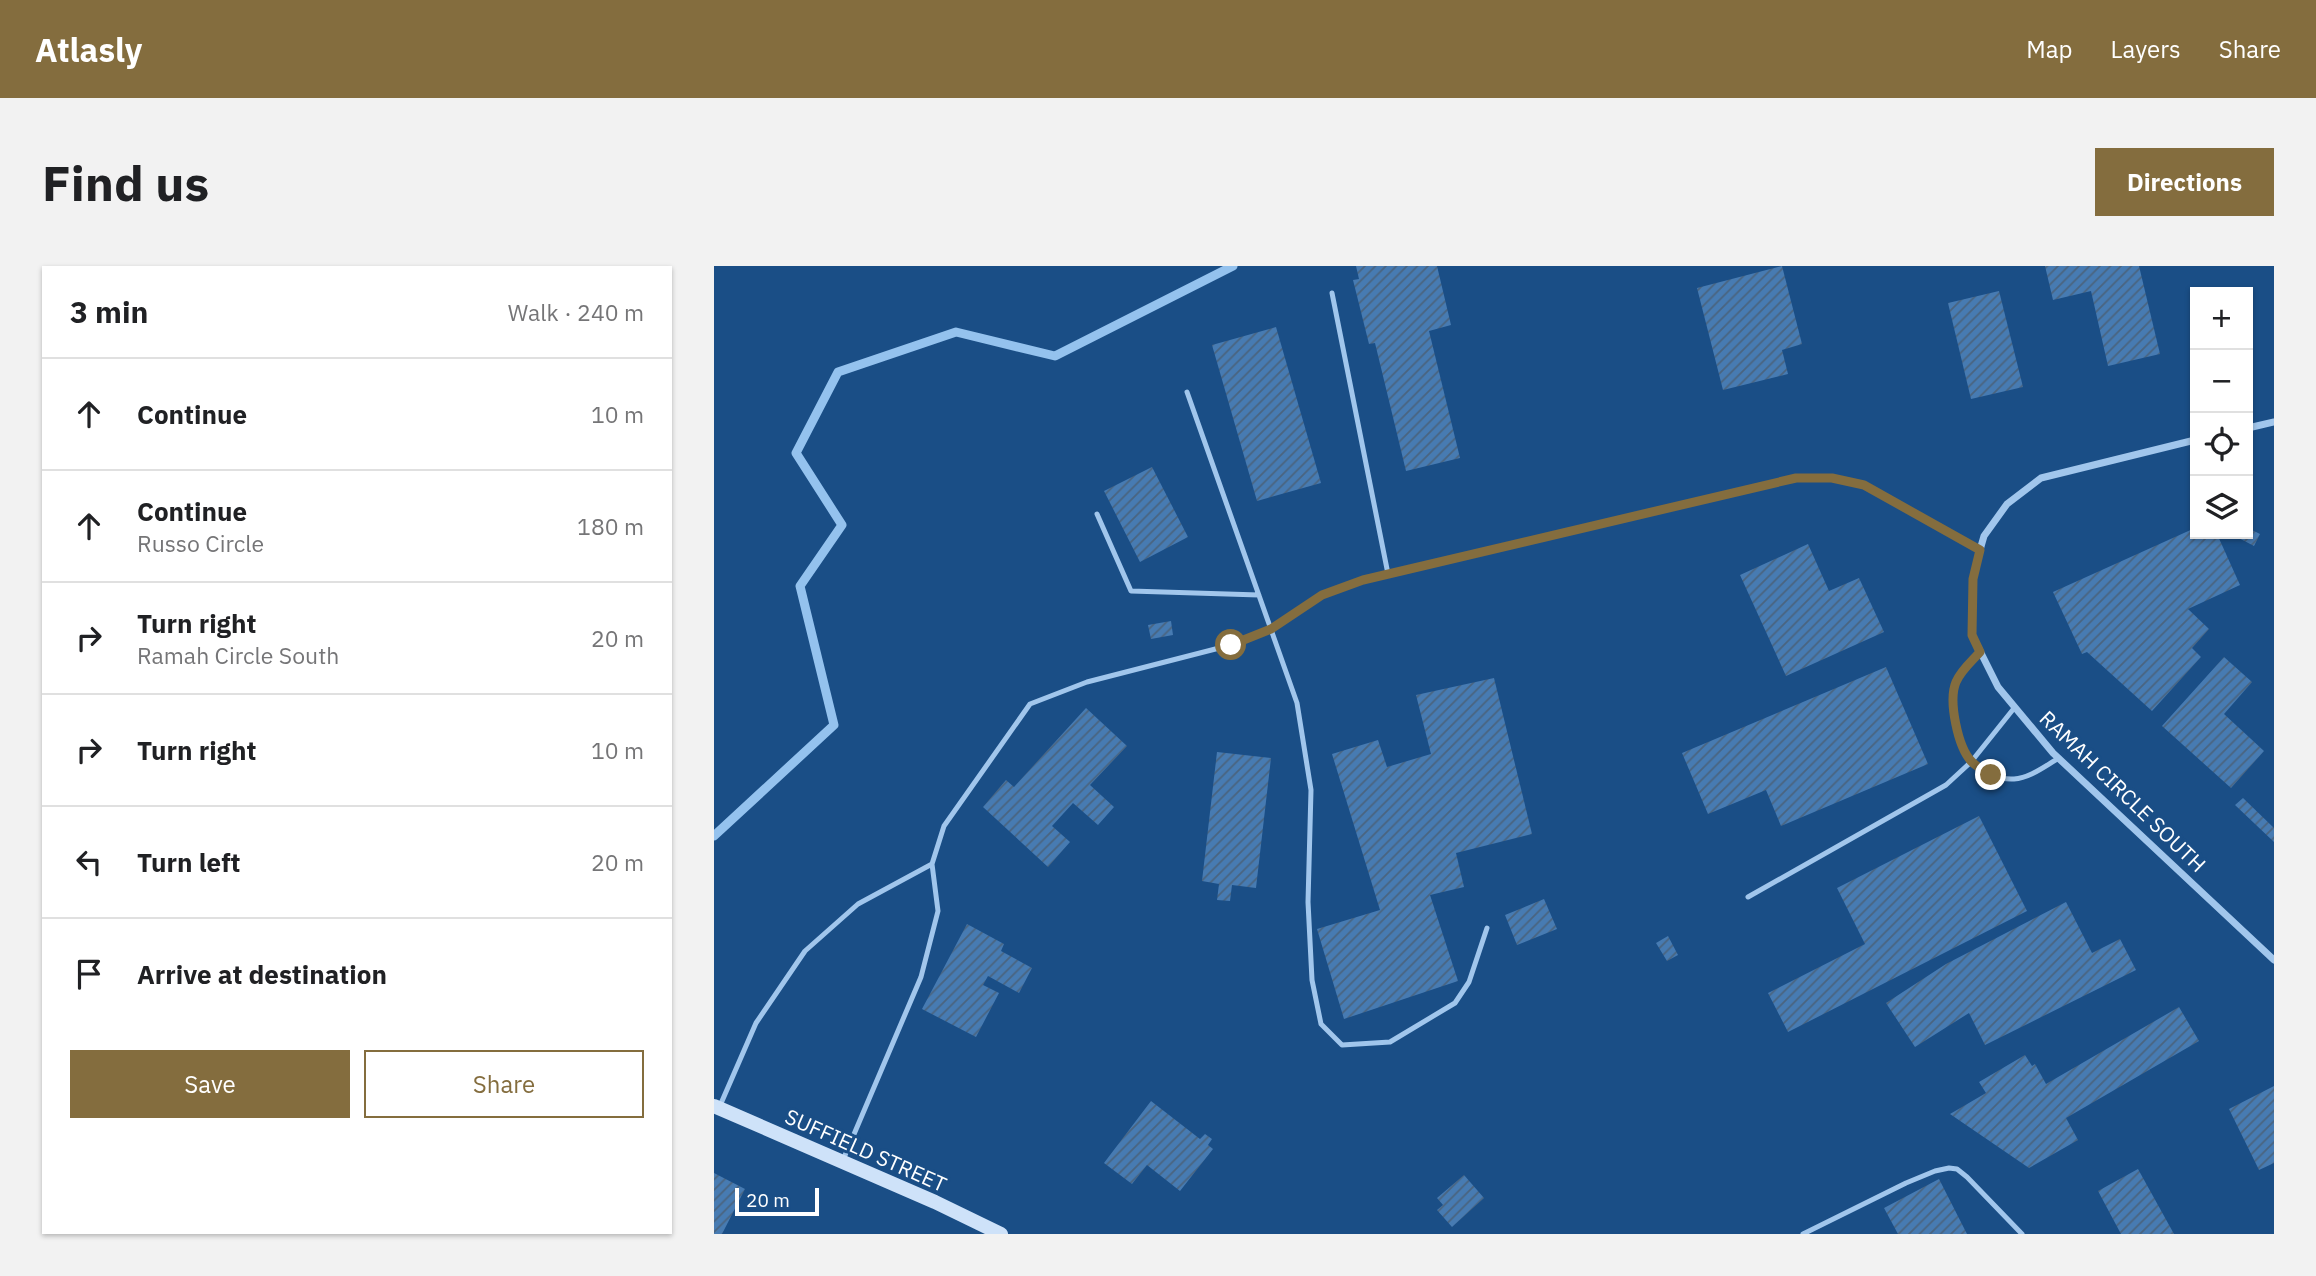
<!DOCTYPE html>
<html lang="en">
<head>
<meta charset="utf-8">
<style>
  body { margin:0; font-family:"IBM Plex Sans",sans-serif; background:#f2f2f2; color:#202124 }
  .controls { position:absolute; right:21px; top:21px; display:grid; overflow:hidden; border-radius:0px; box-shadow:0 2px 5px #0004 }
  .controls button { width:63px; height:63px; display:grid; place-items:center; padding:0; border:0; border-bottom:2px solid #e0e0e0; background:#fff; color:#202124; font:35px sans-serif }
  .scale { position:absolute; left:21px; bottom:18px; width:84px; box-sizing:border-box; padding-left:7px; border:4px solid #fff; border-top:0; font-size:19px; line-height:24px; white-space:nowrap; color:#fff; -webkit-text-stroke:5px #1a4e86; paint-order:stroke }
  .stop { position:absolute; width:21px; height:21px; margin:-16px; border:5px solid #846d3e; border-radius:50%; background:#fff }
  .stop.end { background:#846d3e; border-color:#fff; box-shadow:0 2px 7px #0008 }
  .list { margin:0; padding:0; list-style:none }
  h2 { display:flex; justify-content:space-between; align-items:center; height:91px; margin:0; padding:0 28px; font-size:30px }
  h2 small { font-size:23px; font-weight:400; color:#757577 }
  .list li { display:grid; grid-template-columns:46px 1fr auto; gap:21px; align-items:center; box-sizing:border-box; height:112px; padding:0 28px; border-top:2px solid #e0e0e0 }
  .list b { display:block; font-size:26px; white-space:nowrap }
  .list p { margin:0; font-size:23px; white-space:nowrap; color:#757577 }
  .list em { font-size:23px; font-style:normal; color:#757577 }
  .actions { display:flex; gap:14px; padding:21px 28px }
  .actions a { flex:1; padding:16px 0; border:2px solid #846d3e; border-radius:0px; text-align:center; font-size:24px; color:#846d3e }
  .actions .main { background:#846d3e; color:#fff }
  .icon { flex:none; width:38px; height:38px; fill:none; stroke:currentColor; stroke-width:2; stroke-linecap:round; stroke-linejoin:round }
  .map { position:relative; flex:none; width:1560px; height:968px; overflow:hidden; border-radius:0px }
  header { display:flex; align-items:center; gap:42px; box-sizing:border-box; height:98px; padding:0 35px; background:#846d3e; color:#fff }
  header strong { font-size:33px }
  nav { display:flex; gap:38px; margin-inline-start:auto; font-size:24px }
  .intro { display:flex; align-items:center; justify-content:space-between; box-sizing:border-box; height:168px; padding:0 42px }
  h1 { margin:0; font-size:49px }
  .button { padding:18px 32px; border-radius:0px; background:#846d3e; color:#fff; font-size:24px; font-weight:700 }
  main { display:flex; gap:42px; padding:0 42px }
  aside { flex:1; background:#fff; border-radius:0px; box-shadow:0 2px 5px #0004 }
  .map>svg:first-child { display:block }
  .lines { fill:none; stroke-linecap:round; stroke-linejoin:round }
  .stream { stroke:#94c2ee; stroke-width:9 }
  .building { fill:url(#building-hatch) }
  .service { stroke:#a1c6ec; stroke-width:5 }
  .minor { stroke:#a1c6ec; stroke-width:7 }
  .secondary { stroke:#cee2f9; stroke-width:14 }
  .route { stroke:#846d3e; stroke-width:9 }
  .labels { text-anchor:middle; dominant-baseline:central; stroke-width:6; stroke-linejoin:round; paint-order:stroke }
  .street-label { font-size:21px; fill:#fff; stroke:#1a4e86 }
</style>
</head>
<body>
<header>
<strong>Atlasly</strong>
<nav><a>Map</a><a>Layers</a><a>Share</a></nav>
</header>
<div class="intro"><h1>Find us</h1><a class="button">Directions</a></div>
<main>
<aside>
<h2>3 min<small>Walk · 240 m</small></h2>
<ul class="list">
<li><svg class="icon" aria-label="ahead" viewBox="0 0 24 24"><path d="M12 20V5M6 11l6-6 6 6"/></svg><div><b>Continue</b></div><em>10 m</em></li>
<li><svg class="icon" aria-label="ahead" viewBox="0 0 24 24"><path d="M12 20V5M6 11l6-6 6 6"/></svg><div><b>Continue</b><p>Russo Circle</p></div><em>180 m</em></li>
<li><svg class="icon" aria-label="right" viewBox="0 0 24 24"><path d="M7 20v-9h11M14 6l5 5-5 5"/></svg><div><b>Turn right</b><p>Ramah Circle South</p></div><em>20 m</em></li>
<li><svg class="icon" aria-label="right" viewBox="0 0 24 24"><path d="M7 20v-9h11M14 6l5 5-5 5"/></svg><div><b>Turn right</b></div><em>10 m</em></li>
<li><svg class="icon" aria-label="left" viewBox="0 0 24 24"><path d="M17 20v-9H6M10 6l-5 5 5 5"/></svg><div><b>Turn left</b></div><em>20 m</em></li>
<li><svg class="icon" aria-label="arrive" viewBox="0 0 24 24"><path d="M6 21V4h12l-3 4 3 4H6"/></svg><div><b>Arrive at destination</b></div></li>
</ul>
<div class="actions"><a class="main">Save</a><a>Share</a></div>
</aside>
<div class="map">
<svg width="1560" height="968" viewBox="0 0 1560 968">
  <defs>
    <pattern id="building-hatch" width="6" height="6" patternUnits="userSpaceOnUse" patternTransform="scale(1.75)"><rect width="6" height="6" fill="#477bb2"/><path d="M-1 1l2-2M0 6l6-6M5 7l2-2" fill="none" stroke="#4a647f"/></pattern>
  </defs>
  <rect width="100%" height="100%" fill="#1a4e86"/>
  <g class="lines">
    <path class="stream" d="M 0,570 L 120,459 L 86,320 L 128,259 L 82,187 L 124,106 L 242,66 L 341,90 L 519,0"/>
  </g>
  <path class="building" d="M 642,0 L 723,0 L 737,59 L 715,65 L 746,192 L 692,205 L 661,77 L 655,78 L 639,14 L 645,13 Z
    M 1068,0 L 1088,78 L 1068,84 L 1074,108 L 1009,124 L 983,22 Z
    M 1331,0 L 1425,0 L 1446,88 L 1394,100 L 1377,25 L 1339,34 Z
    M 1285,25 L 1309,121 L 1257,133 L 1234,37 Z
    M 562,61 L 607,217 L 543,235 L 498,79 Z
    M 438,201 L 474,271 L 426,296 L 390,225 Z
    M 1481,262 L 1481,268 L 1503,268 L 1526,319 L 1474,343 L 1495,363 L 1478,382 L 1487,391 L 1438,445 L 1373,386 L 1368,388 L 1339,326 Z
    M 1534,262 L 1546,268 L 1540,280 L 1517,268 L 1534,268 Z
    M 1094,278 L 1115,325 L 1145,312 L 1170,366 L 1072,410 L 1026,309 Z
    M 457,355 L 459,369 L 437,373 L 434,359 Z
    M 1510,391 L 1538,416 L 1510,448 L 1550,485 L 1517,522 L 1448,460 Z
    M 1172,401 L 1214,498 L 1067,560 L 1052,524 L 994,548 L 968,487 Z
    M 780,412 L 818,568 L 742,587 L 750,621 L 716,629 L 744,715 L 630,753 L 603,663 L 666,644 L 618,488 L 664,474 L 673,501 L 717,488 L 702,429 Z
    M 372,442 L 413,480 L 376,519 L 400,541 L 384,559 L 359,537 L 338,560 L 356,576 L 334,601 L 269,541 L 292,514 L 300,521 Z
    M 503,486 L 557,492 L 542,622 L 518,619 L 516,635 L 503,634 L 505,618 L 488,615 Z
    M 1529,532 L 1560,562 L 1560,576 L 1521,539 Z
    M 1265,550 L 1313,645 L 1074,766 L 1054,727 L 1151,678 L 1123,622 Z
    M 830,633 L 843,663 L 803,679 L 791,649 Z
    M 1352,636 L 1378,687 L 1406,673 L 1422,704 L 1271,779 L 1255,747 L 1201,781 L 1172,737 L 1232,698 Z
    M 253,658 L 290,678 L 287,685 L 318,702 L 305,727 L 274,710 L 269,719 L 285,727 L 262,771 L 208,743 Z
    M 954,670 L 964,689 L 953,695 L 942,677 Z
    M 1465,741 L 1485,775 L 1352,852 L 1364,874 L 1315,902 L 1236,848 L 1272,827 L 1265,816 L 1311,789 L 1318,800 L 1321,798 L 1332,818 Z
    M 1560,820 L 1560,897 L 1545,904 L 1515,843 Z
    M 437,835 L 486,873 L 491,868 L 498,873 L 494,879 L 499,883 L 466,925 L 433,899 L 418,918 L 390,897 Z
    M 1424,903 L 1460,968 L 1407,968 L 1384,925 Z
    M 0,907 L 31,923 L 8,968 L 0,968 Z
    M 750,909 L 770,932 L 738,961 L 723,944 L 729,939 L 723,932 Z
    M 1225,913 L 1253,968 L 1184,968 L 1170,942 Z"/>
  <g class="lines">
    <path class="service" d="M 618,27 L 674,308
      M 473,126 L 583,437 L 597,524 L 594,636 L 598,714 L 607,758 L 628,779 L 676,776 L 741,737 L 755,716 L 773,662
      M 383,248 L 417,325 L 545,329
      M 1266,386 C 1256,397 1245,407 1240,421 C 1234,442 1244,476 1256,494 C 1264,506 1286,514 1300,513 C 1316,512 1331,500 1345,492
      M 1034,631 L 1232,519 L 1257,496 L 1301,441
      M 5,842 L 42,757 L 91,685 L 144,638 L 218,598 L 230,560 L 316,438 L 373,416 L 517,379 L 557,363
      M 129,894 L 207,711 L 224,645 L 218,598
      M 1089,968 L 1192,917 L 1221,905 L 1235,902 L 1243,903 L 1253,911 L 1308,968"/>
    <path class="minor" d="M 1534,162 L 1560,156
      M 1481,174 L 1327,212 L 1293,238 L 1270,270 L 1266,284 L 1259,313 L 1258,369 L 1284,421 L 1339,487 L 1560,694
      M 557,363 L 608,329 L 649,314 L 1082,212 L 1118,212 L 1150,219 L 1266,284"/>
    <path class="secondary" d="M 0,840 L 221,936 L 287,968"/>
  </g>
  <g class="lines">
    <path class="route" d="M 517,379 L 557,363 L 608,329 L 649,314 L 1082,212 L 1118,212 L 1150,219 L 1266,284 L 1259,313 L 1258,369 L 1266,386 C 1258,395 1247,404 1242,416 C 1234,435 1244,482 1258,496 C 1263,501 1271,505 1277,509"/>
  </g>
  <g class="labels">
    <g class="street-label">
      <text transform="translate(1409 525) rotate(44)">RAMAH CIRCLE SOUTH</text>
      <text transform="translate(152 884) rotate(24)">SUFFIELD STREET</text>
    </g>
  </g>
</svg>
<div class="controls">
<button>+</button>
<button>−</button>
<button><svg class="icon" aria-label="locate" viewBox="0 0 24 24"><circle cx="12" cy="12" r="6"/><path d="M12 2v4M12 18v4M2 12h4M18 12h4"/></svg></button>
<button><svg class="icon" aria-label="layers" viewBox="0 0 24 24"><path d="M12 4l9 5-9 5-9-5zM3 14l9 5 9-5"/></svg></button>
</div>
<div class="scale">20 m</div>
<div class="stop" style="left:517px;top:379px"></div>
<div class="stop end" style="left:1277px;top:509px"></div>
</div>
</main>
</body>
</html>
